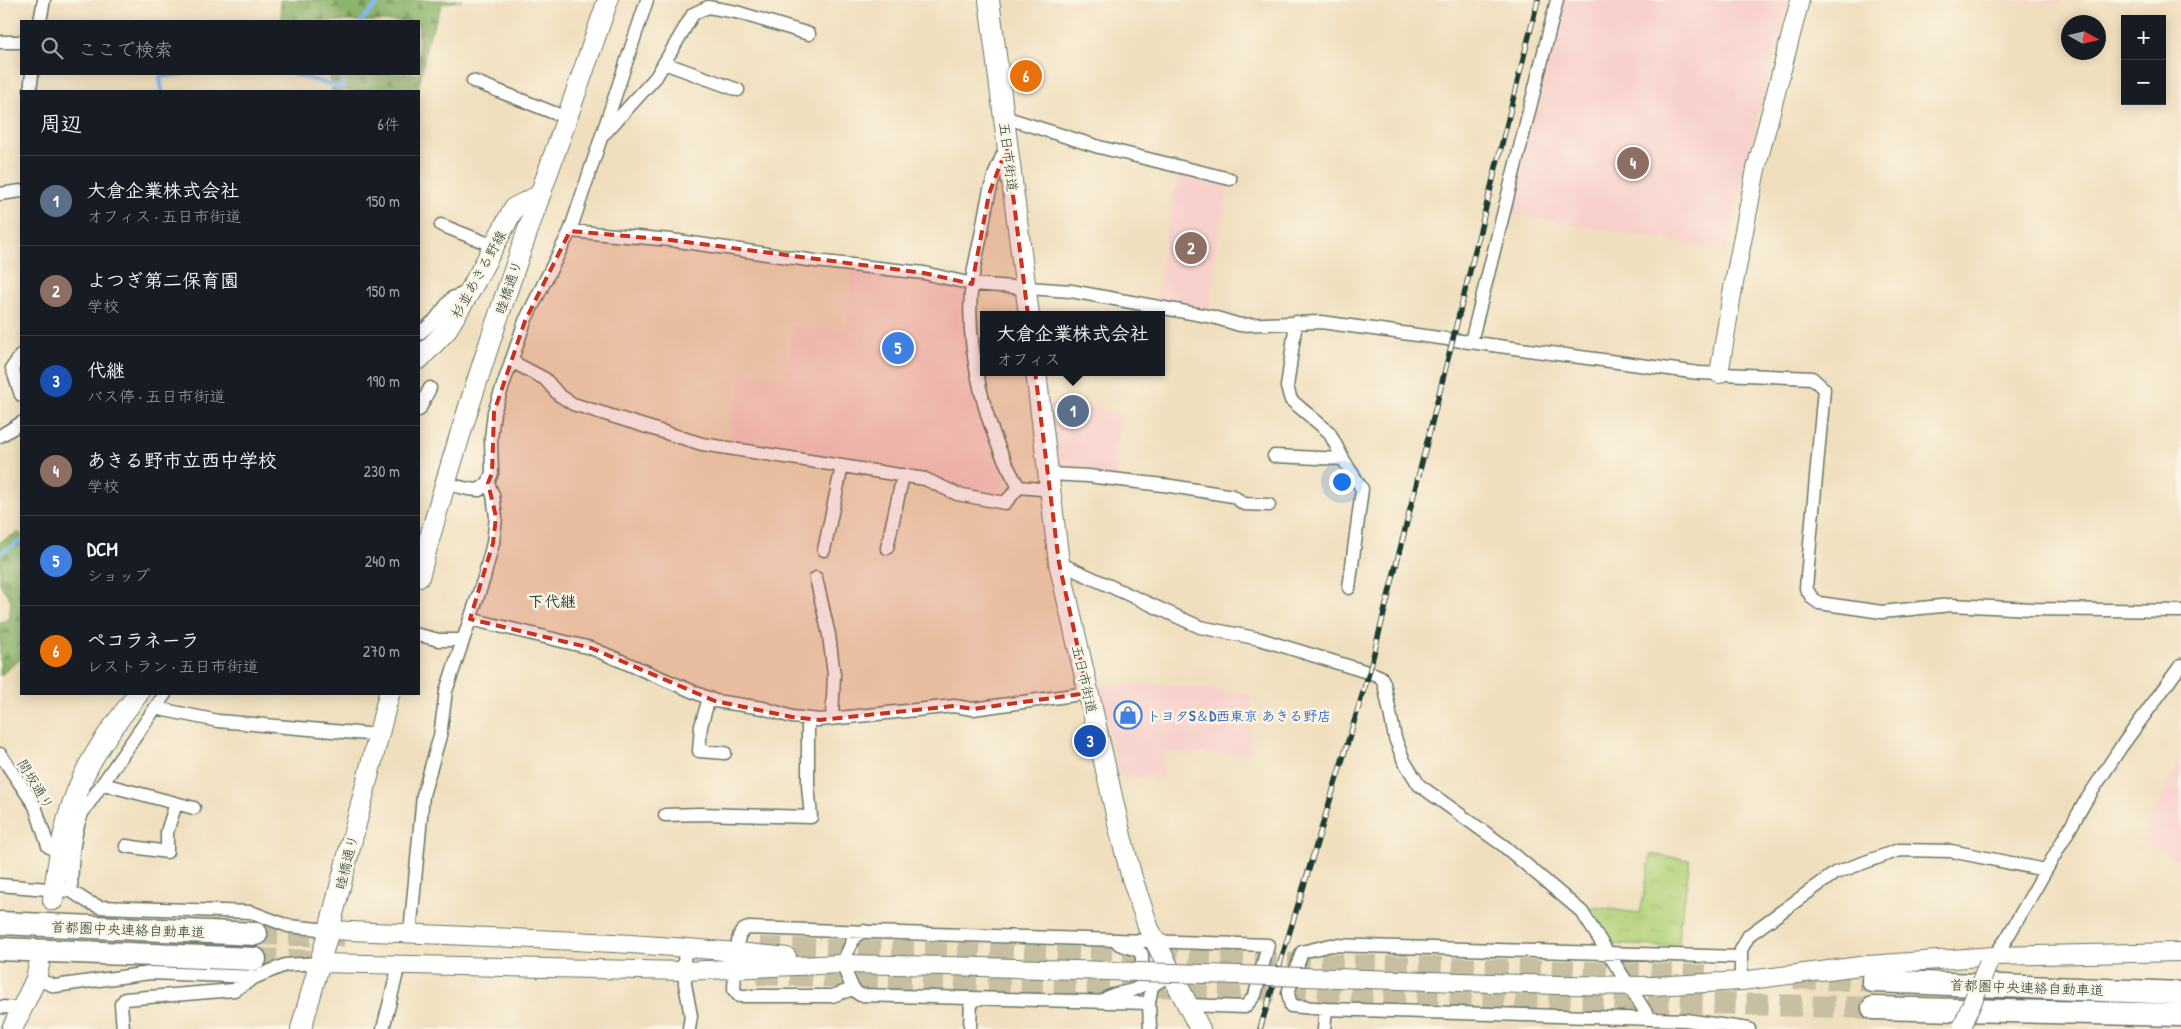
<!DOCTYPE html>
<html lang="ja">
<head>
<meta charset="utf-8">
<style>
  body { margin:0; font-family:"Patrick Hand","Klee One",sans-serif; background:#242831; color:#f1f3f6 }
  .controls { position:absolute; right:15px; top:15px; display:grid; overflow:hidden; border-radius:0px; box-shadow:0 2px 12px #0003 }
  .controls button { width:45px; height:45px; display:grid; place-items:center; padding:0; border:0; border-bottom:1px solid #363941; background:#171b24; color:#f1f3f6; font:25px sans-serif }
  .compass { position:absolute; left:2061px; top:15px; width:45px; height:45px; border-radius:50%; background:#171b24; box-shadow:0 2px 12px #0003; rotate:98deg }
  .you { position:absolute; left:1341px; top:481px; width:18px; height:18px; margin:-12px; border:4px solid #fff; border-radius:50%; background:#1a73e8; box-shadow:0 0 0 8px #1a73e833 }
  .badge { display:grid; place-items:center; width:32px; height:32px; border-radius:50%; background:#1a73e8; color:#fff; font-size:16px; font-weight:700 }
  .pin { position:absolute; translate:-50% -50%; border:2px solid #fff; box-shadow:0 1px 5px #0006 }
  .popup { position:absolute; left:980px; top:311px; width:185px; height:65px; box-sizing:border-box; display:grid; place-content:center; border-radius:0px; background:#171b24; filter:drop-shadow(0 1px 4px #0005); font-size:16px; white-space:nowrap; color:#9ea1a6 }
  .popup b { font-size:19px; color:#f1f3f6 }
  .popup::after { content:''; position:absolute; left:50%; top:100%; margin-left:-10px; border:10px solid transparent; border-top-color:#171b24 }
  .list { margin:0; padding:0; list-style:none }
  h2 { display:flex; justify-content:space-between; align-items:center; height:65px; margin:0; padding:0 20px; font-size:21px }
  h2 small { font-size:16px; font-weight:400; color:#9ea1a6 }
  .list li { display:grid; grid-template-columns:32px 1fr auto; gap:15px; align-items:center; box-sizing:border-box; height:90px; padding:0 20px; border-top:1px solid #363941 }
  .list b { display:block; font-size:19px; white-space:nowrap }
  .list p { margin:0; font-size:16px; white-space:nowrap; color:#9ea1a6 }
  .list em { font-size:16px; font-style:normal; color:#9ea1a6 }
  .icon { flex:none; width:28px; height:28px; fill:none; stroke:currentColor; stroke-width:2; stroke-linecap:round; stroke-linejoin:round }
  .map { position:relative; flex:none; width:2181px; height:1029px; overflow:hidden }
  .search { position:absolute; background:#171b24; box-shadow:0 2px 12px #0003; left:20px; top:20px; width:400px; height:55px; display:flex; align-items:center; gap:12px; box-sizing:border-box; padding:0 18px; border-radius:0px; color:#9ea1a6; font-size:19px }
  .panel { position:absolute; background:#171b24; box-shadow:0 2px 12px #0003; left:20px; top:90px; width:400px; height:605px; border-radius:0px }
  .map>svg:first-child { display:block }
  .built { fill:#f7d0cb }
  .forest { fill:url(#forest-firs); stroke:#56784f }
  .park { fill:url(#park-tufts); stroke:#688857 }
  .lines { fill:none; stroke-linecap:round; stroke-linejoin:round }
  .stream { stroke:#84baf3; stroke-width:4 }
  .primary-tunnel { stroke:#c6bfa2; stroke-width:20; stroke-dasharray:20 10; stroke-linecap:butt }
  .highway-tunnel { stroke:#c6bfa2; stroke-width:22; stroke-dasharray:22 11; stroke-linecap:butt }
  .street-casing { stroke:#687664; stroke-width:15 }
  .secondary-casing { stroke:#687664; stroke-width:20 }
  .primary-casing { stroke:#687664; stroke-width:22 }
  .highway-casing { stroke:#687664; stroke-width:25 }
  .street { stroke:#fff; stroke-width:12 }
  .secondary { stroke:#fff; stroke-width:18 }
  .primary { stroke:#fff; stroke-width:20 }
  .highway { stroke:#fff; stroke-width:22 }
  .rail-casing { stroke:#1f3d34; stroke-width:5.5 }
  .rail { stroke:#fcf5e5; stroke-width:4; stroke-dasharray:11; stroke-linecap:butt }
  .secondary-bridge-casing { stroke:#687664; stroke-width:20; stroke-linecap:butt }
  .secondary-bridge { stroke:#fff; stroke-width:18 }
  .marked { fill:#c8321e; fill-opacity:0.2; stroke:#c8321e; stroke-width:4; stroke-dasharray:10 6; stroke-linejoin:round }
  .labels { text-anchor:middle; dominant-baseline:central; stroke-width:5; stroke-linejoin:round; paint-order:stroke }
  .street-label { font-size:14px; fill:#1f3d34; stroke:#fcf5e5 }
  .shop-label { font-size:14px; font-weight:bold; fill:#366cbe; stroke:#fcf5e5; text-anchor:start }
  .quarter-label { font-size:16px; font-weight:bold; fill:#1f3d34; stroke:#fcf5e5 }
</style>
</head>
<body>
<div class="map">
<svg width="2181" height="1029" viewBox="0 0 2181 1029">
  <defs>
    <pattern id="forest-firs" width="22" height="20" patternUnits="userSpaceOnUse" patternTransform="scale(1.25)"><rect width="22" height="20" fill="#8db46a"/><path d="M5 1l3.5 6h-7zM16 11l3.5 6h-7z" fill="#739458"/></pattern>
    <pattern id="park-tufts" width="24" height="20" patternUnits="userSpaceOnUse" patternTransform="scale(1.25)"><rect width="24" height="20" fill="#b2d27a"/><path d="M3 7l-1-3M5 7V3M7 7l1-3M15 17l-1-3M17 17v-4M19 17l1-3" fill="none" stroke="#99b56a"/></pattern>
  </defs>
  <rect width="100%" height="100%" fill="#fcf5e5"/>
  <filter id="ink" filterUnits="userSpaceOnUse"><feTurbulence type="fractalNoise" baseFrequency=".02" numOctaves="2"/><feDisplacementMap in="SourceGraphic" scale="10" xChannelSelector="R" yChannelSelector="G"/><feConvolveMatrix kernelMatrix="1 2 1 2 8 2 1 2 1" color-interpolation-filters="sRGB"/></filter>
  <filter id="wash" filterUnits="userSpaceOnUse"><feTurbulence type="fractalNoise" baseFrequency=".0096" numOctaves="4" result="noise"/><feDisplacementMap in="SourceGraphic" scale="20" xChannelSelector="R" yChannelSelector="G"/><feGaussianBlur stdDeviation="1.12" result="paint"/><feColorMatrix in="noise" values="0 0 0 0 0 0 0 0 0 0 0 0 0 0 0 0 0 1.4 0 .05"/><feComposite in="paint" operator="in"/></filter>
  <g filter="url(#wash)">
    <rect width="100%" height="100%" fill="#f0dfbe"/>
    <path class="built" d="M 1561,0 L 1788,0 L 1781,31 L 1758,112 L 1726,252 L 1616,231 L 1507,214 Z
      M 1993,0 L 2062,0 L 2061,4 Z
      M 1179,173 L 1215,180 L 1225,184 L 1229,190 L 1217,240 L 1209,308 L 1156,300 L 1167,226 Z
      M 852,271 L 924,278 L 967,290 L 980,403 L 997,458 L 1005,474 L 1003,497 L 729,443 L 742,372 L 785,379 L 793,326 L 846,331 Z
      M 1049,402 L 1119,412 L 1117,477 L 1058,473 Z
      M 1097,683 L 1162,685 L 1251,693 L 1250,754 L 1162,752 L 1164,778 L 1124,777 L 1119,774 Z
      M 2181,756 L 2181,861 L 2140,841 Z"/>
    <path class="forest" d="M 280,0 L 462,0 L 442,4 L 427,43 L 418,91 L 332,91 L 330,74 L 419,74 L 419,21 L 282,21 Z
      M 17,533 L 21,534 L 21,658 L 0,676 L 0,623 L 9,619 L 11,600 L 0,584 L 0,542 Z"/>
    <path class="park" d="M 1651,854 L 1690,860 L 1683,911 L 1679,923 L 1679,947 L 1607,944 L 1578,905 L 1640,913 Z"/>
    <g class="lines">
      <path class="stream" d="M 361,21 L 381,0
        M 293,74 L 342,88 L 346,74
        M 162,91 L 160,77 L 184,74
        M 0,553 L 21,541"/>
    </g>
  </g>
  <g filter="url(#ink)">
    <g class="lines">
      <path class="primary-tunnel" d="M 39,965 L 53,900"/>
      <path class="highway-tunnel" d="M 256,934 L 348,936
        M 760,948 L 1717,976
        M 255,959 L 310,961
        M 757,974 L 1873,1008
        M 1794,978 L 1873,981"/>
      <g class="street-casing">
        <path id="street" d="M 40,21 L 44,0
          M 0,42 L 21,42
          M 664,63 L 738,90
          M 473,81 L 567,118
          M 30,91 L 32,74
          M 1004,117 L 1099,147 L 1230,179
          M 605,133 L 656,77 L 693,14 L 708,7 L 736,12 L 809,34
          M 1007,147 C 992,173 987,201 982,230 C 979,247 974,265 972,282 C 964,345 986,434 1019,487 L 1051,490
          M 0,194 L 21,191
          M 441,225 L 494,246
          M 570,231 L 671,240 L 815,261 L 924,273 L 972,284 L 1071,291 L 1213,317 L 1240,325 L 1321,322 L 1699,373 L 1812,378 L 1824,389 L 1806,588 L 1812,598 L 1819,603 L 1882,612 L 1951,605 L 2032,609 L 2181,611
          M 1296,322 L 1287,387 L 1291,400 L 1329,432 L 1343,459 L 1362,489 L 1349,588
          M 419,334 L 434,321 L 452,298 L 470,291
          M 1471,342 L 1557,0
          M 21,355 L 12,368 L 21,395
          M 511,361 L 545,379 L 559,395 L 573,404 L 702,444 L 925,479 L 957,494 L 1005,503 L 1019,487
          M 419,410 L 430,388
          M 0,436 L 21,423
          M 1274,456 L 1343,459
          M 1049,474 L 1088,476 L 1171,486 L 1233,496 L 1244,504 L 1269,505
          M 444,483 L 468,489 L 479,490 L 488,483 L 492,473 L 491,439 L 494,412 L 525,321 L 570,231 L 647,0
          M 887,548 L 903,475
          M 824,550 L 842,466
          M 1059,563 L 1200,627 L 1260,639 L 1364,671
          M 816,578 L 829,635 L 834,675 L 832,719
          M 470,619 L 591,648 L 715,701 L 763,708 L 792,717 L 820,720 L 954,706 L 973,709 L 1088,693
          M 419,635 L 439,640 L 463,640
          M 1374,674 L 1381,677 L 1384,683 L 1395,738 L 1404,761 L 1419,785 L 1504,846 L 1582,912 L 1650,1019
          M 709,698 L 701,726 L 699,751 L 725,753
          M 155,708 L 218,721 L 379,735
          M 0,754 L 35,806 L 48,846 L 60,854
          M 103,784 L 194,808
          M 665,815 L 701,814 L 811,817 L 808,785 L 808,719
          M 126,846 L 167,852 L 167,832 L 176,803
          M 0,885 L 71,891 L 88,902 L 100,907 L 251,912 L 288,926 L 329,930
          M 71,891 C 72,863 72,839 82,813 L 165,694
          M 864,931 L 855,936 L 842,964 L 853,989 L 860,995 L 1149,1003
          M 410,934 L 423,795 L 440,736 L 446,691 L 484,578 L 493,543 L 496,517 L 493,495 L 488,483
          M 684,947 L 685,984 L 691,1016 L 689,1029
          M 737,952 C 738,942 737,930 749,928 L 1268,945 L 1255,995 L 1245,1007 L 1187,1005
          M 1994,956 L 2007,938 L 2085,802 L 2121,747 L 2181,665
          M 1741,957 L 1331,945 L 1302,952 L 1288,993 L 1291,1006 L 1326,1009 L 1686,1020 L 1749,1029
          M 735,968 L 734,990 L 739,996 L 832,996 L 853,989
          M 36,979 L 55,986 L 150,973 L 256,977 L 285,965 L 320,963
          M 1741,981 L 1741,950 L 1749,935 L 1835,873 L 1899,850 L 1951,851 L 2045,870
          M 1103,1001 C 1114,990 1131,995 1142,985 L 1142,954 L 1137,950 L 1119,944
          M 0,1007 L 24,1008
          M 123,1029 L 121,1004 L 125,999 L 234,990 L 254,978
          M 383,1029 L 399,965
          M 970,1029 L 971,998
          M 1150,1029 L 1149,1003 L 1152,986 L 1171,974
          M 1324,1029 L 1326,1009"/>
      </g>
      <g class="secondary-casing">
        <path id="secondary" d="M 1719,374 L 1733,288 L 1756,169 L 1800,0
          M 329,930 C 482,937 635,941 787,957
          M 320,963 L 684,971 L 842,964 L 948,966
          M 1560,985 L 1653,986 L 1741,981 L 1868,965 L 1994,956 L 2181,952"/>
      </g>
      <g class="primary-casing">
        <path id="primary" d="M 989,0 L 1029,315
          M 419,359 L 445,332 L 470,291 L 514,208 L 540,195
          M 1036,372 L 1059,563 L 1121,836 L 1132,878 L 1149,929 L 1200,1029
          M 419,577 C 471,381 542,192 608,0
          M 53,900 C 58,858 65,815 83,777 C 97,747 118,720 138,694
          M 12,1029 L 36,979 L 39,965
          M 301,1029 L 329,930 L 389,694"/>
      </g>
      <g class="highway-casing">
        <path id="highway" d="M 0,923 L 256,934
          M 0,949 L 255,959
          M 1873,981 L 2181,993
          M 1873,1008 L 2181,1015"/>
      </g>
      <use href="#street" class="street"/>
      <use href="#secondary" class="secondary"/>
      <use href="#primary" class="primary"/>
      <use href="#highway" class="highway"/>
      <g class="rail-casing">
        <path id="rail" d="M 1260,1029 L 1369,673 L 1538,0"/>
      </g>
      <use href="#rail" class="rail"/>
      <g class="secondary-bridge-casing">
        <path id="secondary-bridge" d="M 948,966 L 1560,985
          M 1963,1025 L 1988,964"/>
      </g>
      <use href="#secondary-bridge" class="secondary-bridge"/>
    </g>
  </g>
  <path class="marked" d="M 1007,147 L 1059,563 L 1088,693 L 973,709 L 954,706 L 820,720 L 792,717 L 715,701 L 591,648 L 470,619 L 493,543 L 496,517 L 488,483 L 492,473 L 494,412 L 525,321 L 570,231 L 671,240 L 924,273 L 972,284 L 989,194 Z"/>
  <defs>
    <g id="shop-ring" transform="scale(1.4375)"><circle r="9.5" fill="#fcf5e5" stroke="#3f7fe0" stroke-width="1.5"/><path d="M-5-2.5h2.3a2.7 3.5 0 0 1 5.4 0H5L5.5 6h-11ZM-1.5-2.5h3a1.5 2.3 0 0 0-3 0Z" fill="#3f7fe0"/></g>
  </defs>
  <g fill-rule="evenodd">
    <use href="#shop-ring" x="1128" y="715"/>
  </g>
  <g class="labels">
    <g class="street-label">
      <text transform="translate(1009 157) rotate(83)">五日市街道</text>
      <text transform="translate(478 274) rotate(-61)">杉並あきる野線</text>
      <text transform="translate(508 287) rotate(-71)">睦橋通り</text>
      <text transform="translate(1085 679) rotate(77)">五日市街道</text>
      <text transform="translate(36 784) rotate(59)">間坂通り</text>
      <text transform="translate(346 862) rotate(-76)">睦橋通り</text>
      <text transform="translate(128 929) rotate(2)">首都圏中央連絡自動車道</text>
      <text transform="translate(2027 987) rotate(2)">首都圏中央連絡自動車道</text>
    </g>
    <g class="shop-label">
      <text x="1147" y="715">トヨタS＆D西東京 あきる野店</text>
    </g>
    <g class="quarter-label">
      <text x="552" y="601">下代継</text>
    </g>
  </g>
</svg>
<div class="controls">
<button>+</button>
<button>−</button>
</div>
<svg class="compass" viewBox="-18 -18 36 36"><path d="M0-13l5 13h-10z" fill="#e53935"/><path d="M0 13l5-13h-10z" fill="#9ea1a6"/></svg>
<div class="you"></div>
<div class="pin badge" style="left:1073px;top:411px;background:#5c6f8a">1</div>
<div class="popup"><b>大倉企業株式会社</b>オフィス</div>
<div class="pin badge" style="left:1191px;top:248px;background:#8d6e63">2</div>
<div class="pin badge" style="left:1090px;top:741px;background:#1a4fb4">3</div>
<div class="pin badge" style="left:1633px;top:163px;background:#8d6e63">4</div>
<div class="pin badge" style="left:898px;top:348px;background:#3f7fe0">5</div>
<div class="pin badge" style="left:1026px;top:76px;background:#e8710a">6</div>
<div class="search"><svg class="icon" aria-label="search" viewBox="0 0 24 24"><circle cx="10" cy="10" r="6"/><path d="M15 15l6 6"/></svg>ここで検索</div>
<section class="panel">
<h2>周辺<small>6件</small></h2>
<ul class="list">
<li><span class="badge" style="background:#5c6f8a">1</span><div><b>大倉企業株式会社</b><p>オフィス · 五日市街道</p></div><em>150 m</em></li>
<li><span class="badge" style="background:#8d6e63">2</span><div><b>よつぎ第二保育園</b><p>学校</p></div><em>150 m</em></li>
<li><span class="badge" style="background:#1a4fb4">3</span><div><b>代継</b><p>バス停 · 五日市街道</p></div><em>190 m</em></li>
<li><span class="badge" style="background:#8d6e63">4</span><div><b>あきる野市立西中学校</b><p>学校</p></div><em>230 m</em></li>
<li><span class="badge" style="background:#3f7fe0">5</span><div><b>DCM</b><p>ショップ</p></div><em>240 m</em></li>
<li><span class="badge" style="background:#e8710a">6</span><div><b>ペコラネーラ</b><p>レストラン · 五日市街道</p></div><em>270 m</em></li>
</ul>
</section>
</div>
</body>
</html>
